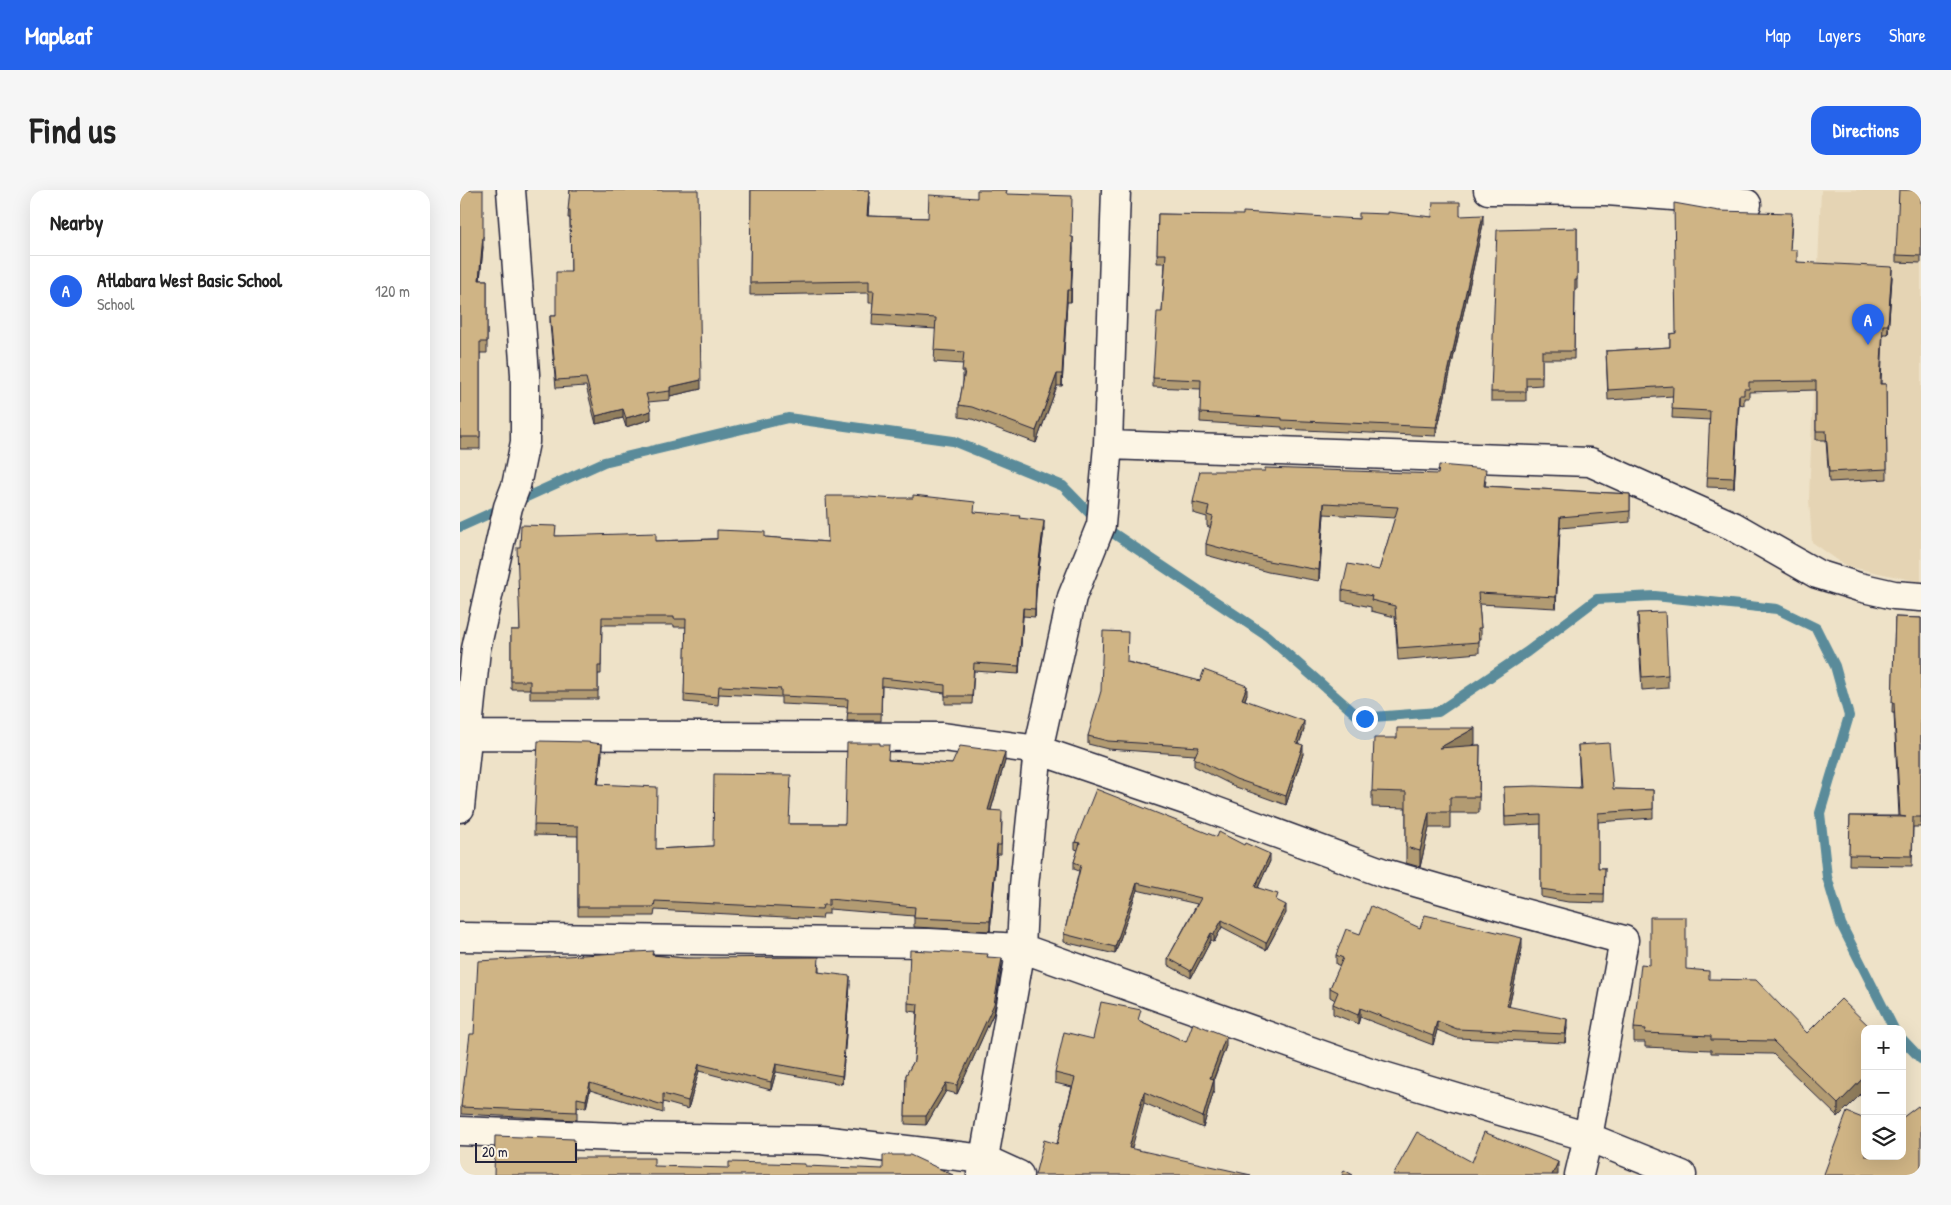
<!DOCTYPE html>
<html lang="en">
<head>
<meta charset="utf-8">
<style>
  body { margin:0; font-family:"Patrick Hand",sans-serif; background:#f6f6f6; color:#222 }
  .controls { position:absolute; right:15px; bottom:15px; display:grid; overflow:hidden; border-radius:10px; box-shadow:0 5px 20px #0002 }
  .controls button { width:45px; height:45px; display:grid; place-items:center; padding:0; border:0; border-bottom:1px solid #e0e0e0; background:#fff; color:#222; font:25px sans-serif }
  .scale { position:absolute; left:15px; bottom:12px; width:102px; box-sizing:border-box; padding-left:5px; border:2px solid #22223b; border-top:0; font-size:14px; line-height:18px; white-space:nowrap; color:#22223b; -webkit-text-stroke:4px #fcf5e5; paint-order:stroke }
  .you { position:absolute; left:904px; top:528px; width:18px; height:18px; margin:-12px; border:4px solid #fff; border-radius:50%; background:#1a73e8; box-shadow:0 0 0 8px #1a73e833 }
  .badge { display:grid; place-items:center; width:32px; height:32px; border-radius:50%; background:#2563eb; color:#fff; font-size:16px; font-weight:700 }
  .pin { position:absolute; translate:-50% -41px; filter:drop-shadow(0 1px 2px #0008) }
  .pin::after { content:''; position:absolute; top:26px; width:18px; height:15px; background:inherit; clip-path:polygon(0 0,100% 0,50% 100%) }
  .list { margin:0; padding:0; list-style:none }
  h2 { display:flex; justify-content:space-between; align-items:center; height:65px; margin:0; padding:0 20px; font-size:21px }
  h2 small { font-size:16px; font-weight:400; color:#767676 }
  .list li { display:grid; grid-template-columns:32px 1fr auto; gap:15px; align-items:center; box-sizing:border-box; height:70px; padding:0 20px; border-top:1px solid #e0e0e0 }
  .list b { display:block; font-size:19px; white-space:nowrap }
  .list p { margin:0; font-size:16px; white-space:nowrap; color:#767676 }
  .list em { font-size:16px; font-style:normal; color:#767676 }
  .icon { flex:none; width:28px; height:28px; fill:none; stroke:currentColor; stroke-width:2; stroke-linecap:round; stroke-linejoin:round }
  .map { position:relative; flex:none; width:1461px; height:985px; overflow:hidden; border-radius:15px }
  header { display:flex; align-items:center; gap:30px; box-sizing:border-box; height:70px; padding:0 25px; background:#2563eb; color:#fff }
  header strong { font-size:24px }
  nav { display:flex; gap:28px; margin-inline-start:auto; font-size:18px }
  .intro { display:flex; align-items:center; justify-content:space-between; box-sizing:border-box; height:120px; padding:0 30px }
  h1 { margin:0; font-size:35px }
  .button { padding:12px 22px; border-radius:15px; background:#2563eb; color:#fff; font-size:18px; font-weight:700 }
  main { display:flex; gap:30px; padding:0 30px }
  aside { flex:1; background:#fff; border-radius:15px; box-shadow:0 5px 20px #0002 }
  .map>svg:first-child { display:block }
  .built { fill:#e5d4b4 }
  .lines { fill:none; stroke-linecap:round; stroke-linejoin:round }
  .stream { stroke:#5a8b9a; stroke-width:10 }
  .street-casing { stroke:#22223b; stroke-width:31 }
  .street { stroke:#fcf5e5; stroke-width:28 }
  .wall { fill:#b29b72; stroke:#22223b }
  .shaded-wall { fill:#917e5d; stroke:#22223b }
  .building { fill:#cfb485; stroke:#22223b }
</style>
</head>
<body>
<header>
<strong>Mapleaf</strong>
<nav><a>Map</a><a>Layers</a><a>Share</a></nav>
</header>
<div class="intro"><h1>Find us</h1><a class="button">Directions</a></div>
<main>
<aside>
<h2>Nearby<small></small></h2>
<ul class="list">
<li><span class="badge">A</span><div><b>Atlabara West Basic School</b><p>School</p></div><em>120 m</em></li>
</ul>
</aside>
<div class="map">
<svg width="1461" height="985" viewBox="0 0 1461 985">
  <rect width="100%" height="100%" fill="#eee2c8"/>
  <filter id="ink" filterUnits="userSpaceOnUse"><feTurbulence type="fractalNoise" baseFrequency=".02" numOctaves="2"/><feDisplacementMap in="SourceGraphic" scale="10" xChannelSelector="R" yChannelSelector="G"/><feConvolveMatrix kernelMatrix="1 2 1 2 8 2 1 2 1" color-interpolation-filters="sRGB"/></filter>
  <g filter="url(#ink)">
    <path class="built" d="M 1361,0 L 1461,0 L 1461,392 L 1386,376 L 1352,352 L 1349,309 Z"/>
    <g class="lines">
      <path class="stream" d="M 0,337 L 144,272 L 328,228 L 493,251 L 603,296 L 641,335 L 807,446 L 900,528 L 978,522 L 1067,462 L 1137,409 L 1195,406 L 1317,419 L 1356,438 L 1375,476 L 1389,526 L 1360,623 L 1367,687 L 1381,734 L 1434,839
        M 1442,849 L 1461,869"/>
      <g class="street-casing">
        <path id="street" d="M 1028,0 L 1147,1 L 1239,8 L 1287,14
          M 648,255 L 1130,272 L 1273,336 L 1357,384 L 1399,397 L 1434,405 L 1461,407
          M 0,545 L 483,547 L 578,560 L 731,612 L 924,683 L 1052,720 L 1164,750 L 1128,947 L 1119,985
          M 0,618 L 16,459 L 48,317 L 56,296 L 65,252 L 65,184 L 51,0
          M 0,747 L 469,753 L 561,758 L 910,882 L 1128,947 L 1222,985
          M 0,941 L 157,947 L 361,950 L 524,969 L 559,985
          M 521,985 L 561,758 L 564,696 L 578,560 L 612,407 L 641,335 L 648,255 L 656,0"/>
      </g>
      <use href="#street" class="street"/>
    </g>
    <path class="wall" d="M 0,0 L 23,57 L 20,90 L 27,90 L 27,163 L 20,163 L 20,259 L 0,259 Z
      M 110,0 L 241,199 L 210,206 L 210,210 L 188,212 L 191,229 L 166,237 L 163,228 L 136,234 L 126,196 L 96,198 L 90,134 L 90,126 L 96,126 L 111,82 L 110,28 L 108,28 Z
      M 291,0 L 409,12 L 408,26 L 468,28 L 517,8 L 547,4 L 611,47 L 613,59 L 611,112 L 607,112 L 602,196 L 597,196 L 576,253 L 512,229 L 499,227 L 499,215 L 503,193 L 503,174 L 474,172 L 476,139 L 412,135 L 413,113 L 409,113 L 409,103 L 290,105 Z
      M 1461,0 L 1461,73 L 1436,72 L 1436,65 Z
      M 1259,21 L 1332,32 L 1330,60 L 1337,72 L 1432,87 L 1428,144 L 1423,144 L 1421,194 L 1426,194 L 1427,289 L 1369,292 L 1366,250 L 1356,250 L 1356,200 L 1289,202 L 1289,208 L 1284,208 L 1284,215 L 1279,214 L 1274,298 L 1247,297 L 1250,230 L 1212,228 L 1213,206 L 1148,210 L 1146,161 L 1210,157 L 1210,144 L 1216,143 Z
      M 698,24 L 899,29 L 972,27 L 1000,26 L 1023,34 L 976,246 L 822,239 L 822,237 L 740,232 L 741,199 L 693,197 L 693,188 L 702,122 L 705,73 L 697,73 Z
      M 1117,38 L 1117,99 L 1115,99 L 1114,169 L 1082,169 L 1082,195 L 1066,196 L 1066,211 L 1031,211 L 1031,202 Z
      M 1026,291 L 1025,296 L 1170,304 L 1170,332 L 1100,338 L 1096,418 L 1019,414 L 1021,438 L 1021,449 L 1019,449 L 1019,463 L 938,470 L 935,427 L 911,421 L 911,417 L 882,411 L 882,400 L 919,380 L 935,328 L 864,324 L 859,391 L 808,382 L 746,365 L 746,354 L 751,338 L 747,336 L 747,327 L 733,323 L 733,312 Z
      M 514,322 L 559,328 L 584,339 L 576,402 L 575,427 L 563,426 L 559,484 L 514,481 L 512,514 L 485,514 L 485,503 L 422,496 L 421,531 L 387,531 L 388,517 L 321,514 L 321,507 L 259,504 L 258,515 L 224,512 L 226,437 L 214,437 L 214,435 L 142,435 L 141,484 L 138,484 L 138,509 L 70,509 L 70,499 L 51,499 L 51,440 L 60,440 L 60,357 L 96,346 L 196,351 L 305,347 L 368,352 Z
      M 1178,423 L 1208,485 L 1208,498 L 1182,500 L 1178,436 Z
      M 1435,427 L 1461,428 L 1461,637 L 1453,637 L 1452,676 L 1389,675 L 1390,626 L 1439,626 L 1434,523 L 1432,523 Z
      M 668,472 L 787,504 L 785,510 L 844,540 L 839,554 L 843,564 L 826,615 L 776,597 L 734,576 L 734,568 L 735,565 L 648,559 L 628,554 L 628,546 Z
      M 1015,554 L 1013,555 L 1020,555 L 1019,623 L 990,623 L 990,638 L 969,638 L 960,677 L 946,673 L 946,618 L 912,617 L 912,601 Z
      M 420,555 L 429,570 L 492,574 L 545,571 L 531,620 L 542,630 L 541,664 L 537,664 L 530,741 L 454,737 L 454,726 L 369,719 L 369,724 L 363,724 L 362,729 L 195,720 L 194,726 L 118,726 L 118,646 L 74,645 L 74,635 L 142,564 L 138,594 L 196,659 L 253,656 L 330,634 L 385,634 Z
      M 1118,555 L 1153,599 L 1193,600 L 1193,628 L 1138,632 L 1138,678 L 1145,678 L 1144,713 L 1108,712 L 1081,707 L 1081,634 L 1045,636 L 1044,597 L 1120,598 Z
      M 615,652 L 810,671 L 798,698 L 818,711 L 826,723 L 806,760 L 762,737 L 754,752 L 751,750 L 731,788 L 708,775 L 708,768 L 737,714 L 677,700 L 655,764 L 604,752 L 604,744 L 619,681 L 614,679 L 614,672 L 618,660 L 615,659 Z
      M 960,738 L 1062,758 L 1049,817 L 1107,838 L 1105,853 L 997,848 L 977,840 L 973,855 L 900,827 L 898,834 L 873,824 L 873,814 L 875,810 L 870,807 L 870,798 L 880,776 L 876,774 L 876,765 L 900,744 Z
      M 192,765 L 225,768 L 359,774 L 359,782 L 390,794 L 382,894 L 316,882 L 311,900 L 239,881 L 228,919 L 203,912 L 203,923 L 130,900 L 126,918 L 117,916 L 117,930 L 1,924 L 1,917 L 14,844 Z
      M 528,767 L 542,776 L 534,822 L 497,904 L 486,901 L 466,935 L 445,934 L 446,885 L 454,871 L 457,822 L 448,821 L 448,813 Z
      M 1249,789 L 1347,843 L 1381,809 L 1378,927 L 1313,864 L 1251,863 L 1251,860 L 1185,857 L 1185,852 L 1174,852 L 1174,838 Z
      M 680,831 L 726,852 L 766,856 L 754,889 L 754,900 L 743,938 L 684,913 L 597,954 L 612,897 L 595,893 L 595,883 L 633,849 Z"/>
    <path class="shaded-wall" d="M 409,0 L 409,12 L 407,38 L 407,26 Z
      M 1023,25 L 1023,34 L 976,246 L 976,237 Z
      M 23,46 L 23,57 L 19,102 L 19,90 Z
      M 613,47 L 613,59 L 611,112 L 611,100 Z
      M 1432,77 L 1432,87 L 1428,144 L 1428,135 Z
      M 607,100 L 607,112 L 602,196 L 602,184 Z
      M 597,184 L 597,196 L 576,253 L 576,241 Z
      M 241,190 L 241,199 L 210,206 L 210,197 Z
      M 1279,205 L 1279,214 L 1274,298 L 1274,288 Z
      M 163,219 L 163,228 L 136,234 L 136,226 Z
      M 191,221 L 191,229 L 166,237 L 166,228 Z
      M 864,313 L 864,324 L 859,391 L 859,380 Z
      M 1100,327 L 1100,338 L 1096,418 L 1096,407 Z
      M 584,331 L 584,339 L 576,402 L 575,427 L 576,394 Z
      M 563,418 L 563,426 L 559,484 L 559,476 Z
      M 787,496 L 787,504 L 782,517 L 782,509 Z
      M 844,531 L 844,540 L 836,561 L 836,553 Z
      M 1015,538 L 1015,554 L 979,573 L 979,558 Z
      M 142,554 L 142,564 L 137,604 L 137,594 Z
      M 843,555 L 843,564 L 826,615 L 826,606 Z
      M 545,562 L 545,571 L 528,630 L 528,620 Z
      M 969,622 L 969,638 L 960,677 L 960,661 Z
      M 537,655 L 537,664 L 530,741 L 530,731 Z
      M 810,664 L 810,671 L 795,704 L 795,697 Z
      M 677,693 L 677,700 L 655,764 L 655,757 Z
      M 826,715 L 826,723 L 806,760 L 806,753 Z
      M 762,730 L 762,737 L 754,752 L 754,744 Z
      M 751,743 L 751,750 L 731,788 L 731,781 Z
      M 1062,748 L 1062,758 L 1047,826 L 1047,816 Z
      M 542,768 L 542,776 L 534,822 L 497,904 L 497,895 Z
      M 390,786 L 390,794 L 382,894 L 382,886 Z
      M 900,818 L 900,827 L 898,834 L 898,825 Z
      M 1107,829 L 1107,838 L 1105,853 L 1105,844 Z
      M 977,831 L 977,840 L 973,855 L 973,846 Z
      M 766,846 L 766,856 L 750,898 L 750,888 Z
      M 239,874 L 239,881 L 228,919 L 228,911 Z
      M 316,874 L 316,882 L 311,900 L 311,892 Z
      M 1405,886 L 1405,900 L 1378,927 L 1378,914 Z
      M 754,889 L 754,900 L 743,938 L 743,927 Z
      M 130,893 L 130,900 L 126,918 L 126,910 Z
      M 486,893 L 486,901 L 466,935 L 466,926 Z
      M 684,902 L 684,913 L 669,969 L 669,958 Z
      M 1098,972 L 1098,985 L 1092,985 Z"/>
    <path class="building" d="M 0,0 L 23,0 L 23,46 L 19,90 L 27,90 L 27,152 L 20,152 L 20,247 L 0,247 Z
      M 110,0 L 238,0 L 241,190 L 210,197 L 210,201 L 186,204 L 191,221 L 166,228 L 163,219 L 136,226 L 126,188 L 96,190 L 90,126 L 96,126 L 96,82 L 111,82 L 110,20 L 108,20 Z
      M 291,0 L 409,0 L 407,26 L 468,28 L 469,5 L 517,8 L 517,0 L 547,0 L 546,4 L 612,6 L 611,47 L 613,47 L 611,100 L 607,100 L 602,184 L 597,184 L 576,241 L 512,217 L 499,215 L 505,181 L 502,181 L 504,162 L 474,160 L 476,128 L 412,124 L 414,101 L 409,101 L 409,91 L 290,93 Z
      M 1439,0 L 1461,0 L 1461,66 L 1436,65 Z
      M 973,12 L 1000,12 L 1000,26 L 1023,25 L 976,237 L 822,230 L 822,228 L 740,223 L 741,190 L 693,188 L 697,122 L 702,122 L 706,64 L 697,64 L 698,24 L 783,25 L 783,22 L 899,29 L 899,23 L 928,24 L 928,22 L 972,27 Z
      M 1214,13 L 1259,21 L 1332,23 L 1330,60 L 1337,60 L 1337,72 L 1432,77 L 1428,135 L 1423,135 L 1420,194 L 1426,194 L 1427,279 L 1369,282 L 1366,241 L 1356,241 L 1356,191 L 1289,192 L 1289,199 L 1284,199 L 1284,205 L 1279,205 L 1274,288 L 1247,287 L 1250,221 L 1212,219 L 1213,196 L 1148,200 L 1146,161 L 1210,157 L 1210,144 L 1216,143 Z
      M 1117,38 L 1117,90 L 1115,90 L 1114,161 L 1082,161 L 1082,187 L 1066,187 L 1066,202 L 1031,202 L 1037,40 Z
      M 979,275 L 1026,279 L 1024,296 L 1170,304 L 1170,321 L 1100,327 L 1096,407 L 1018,403 L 1021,438 L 1018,438 L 1019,452 L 938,458 L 935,416 L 911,410 L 912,406 L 882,400 L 888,374 L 919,380 L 938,317 L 864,313 L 859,380 L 808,371 L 746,354 L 753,327 L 747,325 L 749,316 L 733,312 L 740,281 L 805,281 L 805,278 L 978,284 Z
      M 453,305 L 515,312 L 514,322 L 560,326 L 559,328 L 584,331 L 576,394 L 575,419 L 563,418 L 559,476 L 514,473 L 512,506 L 485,506 L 485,495 L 422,488 L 421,523 L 387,523 L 388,509 L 321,506 L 321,499 L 259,496 L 258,507 L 224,504 L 226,429 L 214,429 L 214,427 L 142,427 L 141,476 L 138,476 L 138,501 L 70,501 L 70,491 L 51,491 L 51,440 L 60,440 L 57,357 L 60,357 L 61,335 L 96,336 L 95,346 L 196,343 L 196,351 L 257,349 L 257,340 L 305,342 L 305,347 L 368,352 L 366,306 L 394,306 L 436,309 L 436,308 L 453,308 Z
      M 1205,422 L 1208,485 L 1182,487 L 1178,423 Z
      M 1435,427 L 1461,428 L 1461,627 L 1453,627 L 1452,666 L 1389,665 L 1390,626 L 1446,627 L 1440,626 L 1434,513 L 1432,513 Z
      M 643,441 L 668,442 L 667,472 L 740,491 L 744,480 L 787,496 L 782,509 L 844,531 L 836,553 L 843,555 L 826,606 L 776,589 L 734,568 L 739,557 L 648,551 L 628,546 L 641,501 Z
      M 937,538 L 1015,538 L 979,558 L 1020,555 L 1019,607 L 990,607 L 990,622 L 969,622 L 960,661 L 946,657 L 946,602 L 912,601 L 914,548 L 937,548 Z
      M 78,551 L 127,552 L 142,554 L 137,594 L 197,597 L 196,659 L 253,656 L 254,584 L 331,585 L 329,634 L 385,634 L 387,553 L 420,553 L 420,555 L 429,555 L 428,570 L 492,574 L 500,556 L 545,562 L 528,620 L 542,621 L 541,655 L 537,655 L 530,731 L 454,728 L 455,717 L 369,709 L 369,715 L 363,715 L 362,719 L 195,711 L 194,717 L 118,717 L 118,636 L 74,635 Z
      M 1149,553 L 1153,599 L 1193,600 L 1193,619 L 1138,623 L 1138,678 L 1145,678 L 1144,704 L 1108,703 L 1081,699 L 1081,625 L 1045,627 L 1044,597 L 1075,596 L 1121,598 L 1118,555 Z
      M 636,599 L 757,647 L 759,642 L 784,655 L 785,653 L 810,664 L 795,697 L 818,704 L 816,710 L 826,715 L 806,753 L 762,730 L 754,744 L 751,743 L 731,781 L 708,768 L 741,708 L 677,693 L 655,757 L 604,744 L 621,675 L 614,672 L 620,653 L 615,652 Z
      M 911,716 L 960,738 L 965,725 L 1062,748 L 1047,816 L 1107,829 L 1105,844 L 997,839 L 977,831 L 973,846 L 900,818 L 898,825 L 873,814 L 878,802 L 870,798 L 883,768 L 876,765 L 886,739 L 900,744 Z
      M 1190,727 L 1226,727 L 1226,779 L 1249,781 L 1249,789 L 1296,790 L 1347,843 L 1381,809 L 1412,839 L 1405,839 L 1405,886 L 1378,914 L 1313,851 L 1251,850 L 1251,846 L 1185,843 L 1186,839 L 1174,838 L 1181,774 L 1190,775 Z
      M 450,760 L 528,764 L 527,767 L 542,768 L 534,814 L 497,895 L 486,893 L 466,926 L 445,926 L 446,885 L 454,871 L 458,814 L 448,813 Z
      M 193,761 L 192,765 L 225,768 L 359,767 L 358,782 L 390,786 L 382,886 L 316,874 L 311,892 L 239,874 L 228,911 L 203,904 L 203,915 L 130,893 L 126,910 L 117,908 L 117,922 L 1,917 L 10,844 L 14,844 L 18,771 Z
      M 641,812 L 681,820 L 678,830 L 726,852 L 733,833 L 766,846 L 750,888 L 754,889 L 743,927 L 684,902 L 669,958 L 791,985 L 575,985 L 584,950 L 597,954 L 615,888 L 595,883 L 604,842 L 633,849 Z
      M 1458,916 L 1461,920 L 1461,985 L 1366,985 L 1364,984 L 1387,922 L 1405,929 L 1405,966 L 1442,966 L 1442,928 Z
      M 957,942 L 1012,972 L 1024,942 L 1098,972 L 1092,985 L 933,985 Z
      M 35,946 L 114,949 L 114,968 L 194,968 L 194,976 L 269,978 L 269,972 L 345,974 L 345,976 L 423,979 L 423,965 L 450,965 L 493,985 L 34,985 Z
      M 884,980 L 893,985 L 882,985 Z"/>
  </g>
</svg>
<div class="controls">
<button>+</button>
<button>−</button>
<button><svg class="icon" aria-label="layers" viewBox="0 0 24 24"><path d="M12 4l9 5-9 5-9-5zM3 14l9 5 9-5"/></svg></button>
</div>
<div class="scale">20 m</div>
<div class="you"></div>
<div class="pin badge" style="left:1408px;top:155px">A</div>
</div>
</main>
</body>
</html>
